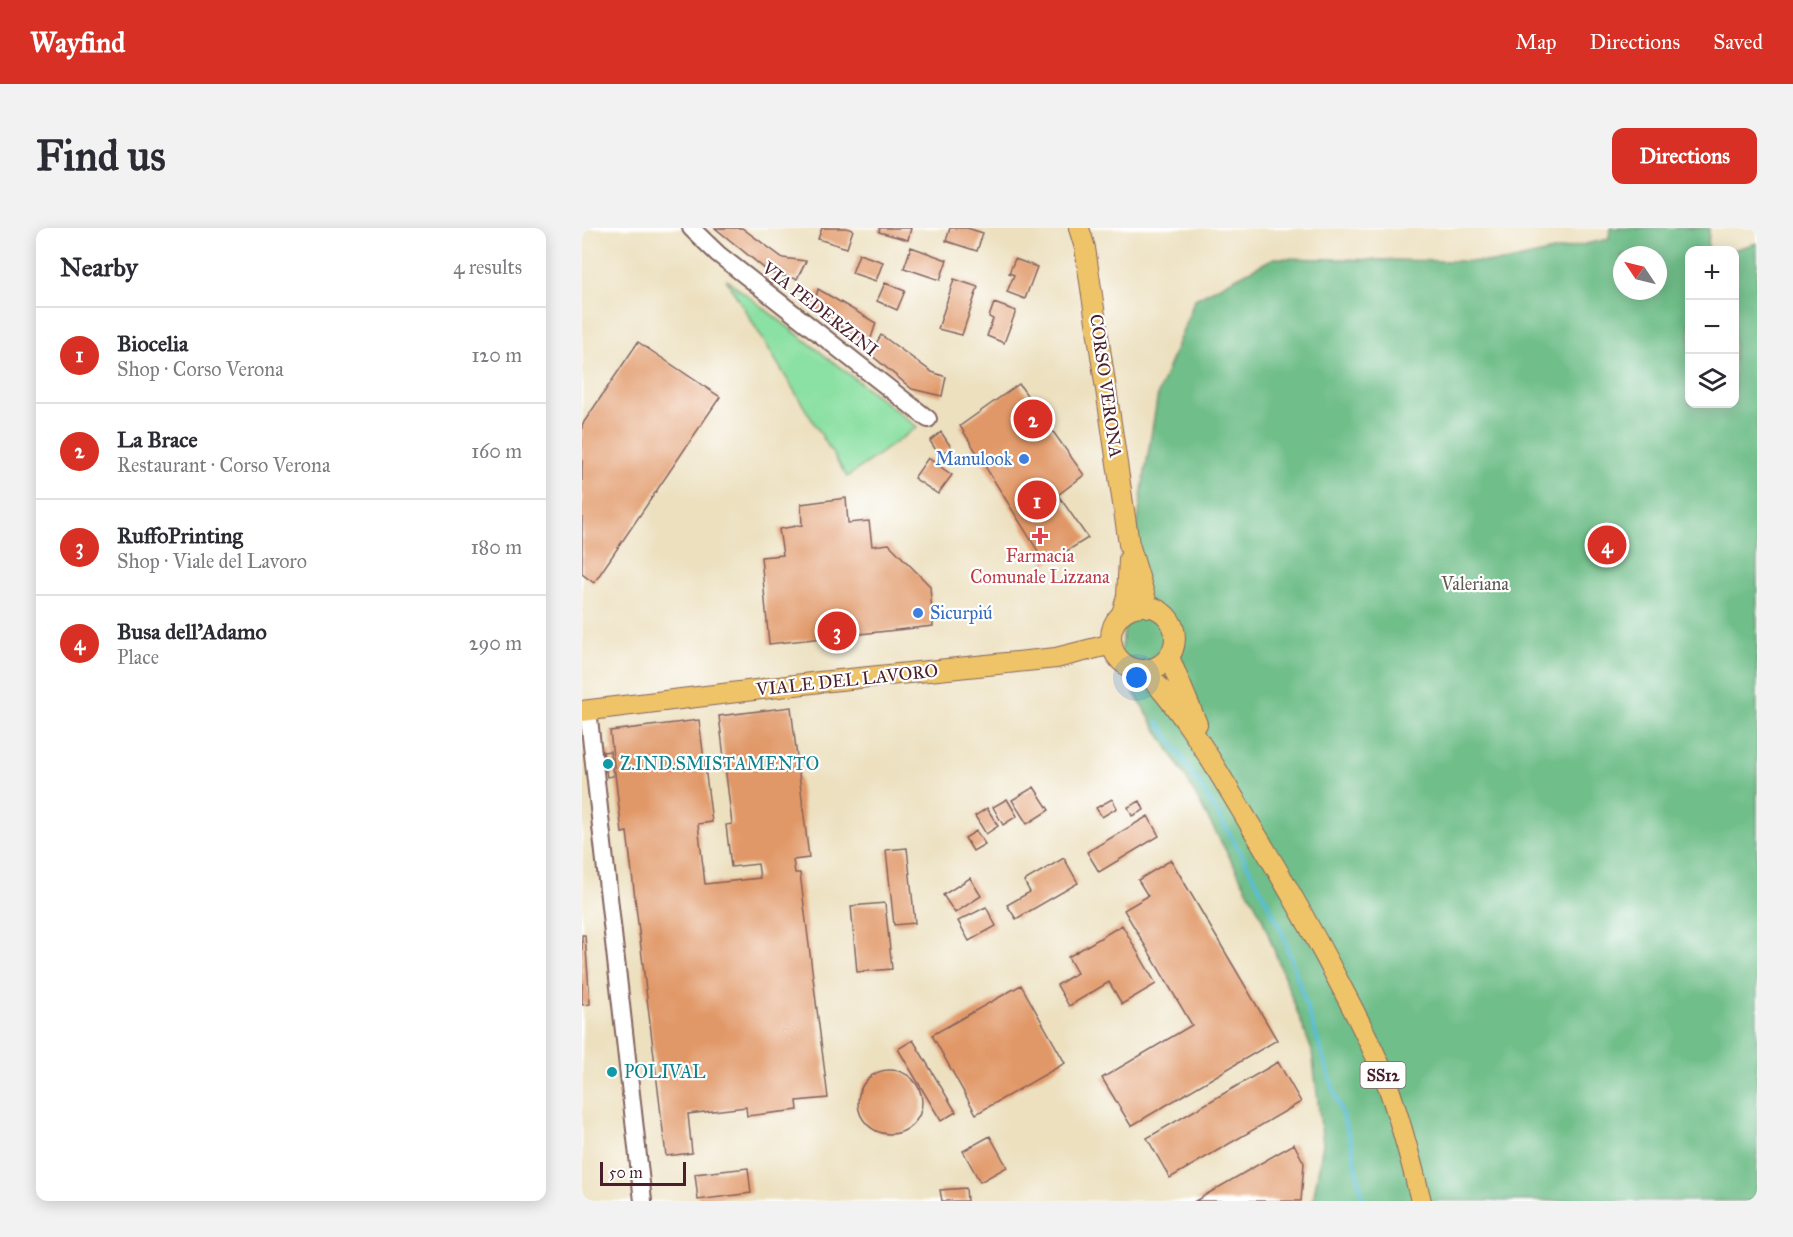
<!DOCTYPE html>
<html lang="en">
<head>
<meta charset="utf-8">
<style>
  body { margin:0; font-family:"IM FELL Great Primer",serif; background:#f2f2f3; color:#2b2b33 }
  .controls { position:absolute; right:18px; top:18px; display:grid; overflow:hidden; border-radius:12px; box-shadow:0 3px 15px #0003 }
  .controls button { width:54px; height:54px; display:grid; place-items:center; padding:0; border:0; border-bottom:2px solid #e1e1e2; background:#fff; color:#2b2b33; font:30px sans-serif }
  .compass { position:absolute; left:1031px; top:18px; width:54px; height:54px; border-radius:50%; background:#fff; box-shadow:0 3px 15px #0003; rotate:305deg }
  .scale { position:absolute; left:18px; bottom:15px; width:86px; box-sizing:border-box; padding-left:6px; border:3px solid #4a1f2b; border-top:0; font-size:16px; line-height:21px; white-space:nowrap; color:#4a1f2b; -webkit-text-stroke:4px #fff; paint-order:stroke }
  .you { position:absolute; left:555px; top:450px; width:21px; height:21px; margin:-15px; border:4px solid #fff; border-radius:50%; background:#1a73e8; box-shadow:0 0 0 9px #1a73e833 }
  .badge { display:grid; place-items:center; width:39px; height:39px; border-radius:50%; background:#d93025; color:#fff; font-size:20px; font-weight:700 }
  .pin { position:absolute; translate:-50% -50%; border:3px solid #fff; box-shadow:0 2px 6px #0006 }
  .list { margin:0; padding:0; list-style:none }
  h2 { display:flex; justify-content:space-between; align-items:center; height:78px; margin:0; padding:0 24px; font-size:26px }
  h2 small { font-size:20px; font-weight:400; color:#7c7c81 }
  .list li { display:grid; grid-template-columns:39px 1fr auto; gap:18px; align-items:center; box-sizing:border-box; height:96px; padding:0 24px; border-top:2px solid #e1e1e2 }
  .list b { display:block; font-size:22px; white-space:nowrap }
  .list p { margin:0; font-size:20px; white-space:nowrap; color:#7c7c81 }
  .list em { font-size:20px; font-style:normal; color:#7c7c81 }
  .icon { flex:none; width:33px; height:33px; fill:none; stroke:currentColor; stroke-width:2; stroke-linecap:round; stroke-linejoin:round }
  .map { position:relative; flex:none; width:1175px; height:973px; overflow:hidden; border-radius:12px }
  header { display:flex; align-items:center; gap:36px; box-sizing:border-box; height:84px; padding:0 30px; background:#d93025; color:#fff }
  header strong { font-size:28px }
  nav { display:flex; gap:33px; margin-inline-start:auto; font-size:21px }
  .intro { display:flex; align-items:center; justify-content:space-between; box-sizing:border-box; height:144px; padding:0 36px }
  h1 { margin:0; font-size:42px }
  .button { padding:15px 27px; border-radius:12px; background:#d93025; color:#fff; font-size:21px; font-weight:700 }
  main { display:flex; gap:36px; padding:0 36px }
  aside { flex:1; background:#fff; border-radius:12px; box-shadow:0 3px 15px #0003 }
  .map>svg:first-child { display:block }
  .green { fill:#8be0a3; stroke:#6a8067; stroke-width:1.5 }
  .forest { fill:#70be89; stroke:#5d6e5a; stroke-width:1.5; fill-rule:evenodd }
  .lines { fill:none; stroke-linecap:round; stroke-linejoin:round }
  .stream { stroke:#59bdd7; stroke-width:4 }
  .building { fill:#e19868 }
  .minor-casing { stroke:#83635f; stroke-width:20 }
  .major-casing { stroke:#83635f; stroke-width:22 }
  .minor { stroke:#fff; stroke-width:16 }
  .major { stroke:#efc469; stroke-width:20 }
  .shop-dot { fill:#3f7fe0; stroke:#fff; stroke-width:2 }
  .health-dot { fill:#e0444e; stroke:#fff; stroke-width:2 }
  .culture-dot { fill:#0f9aa8; stroke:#fff; stroke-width:2 }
  .labels { text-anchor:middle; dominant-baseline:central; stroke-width:4.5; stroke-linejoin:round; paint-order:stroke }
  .shield { fill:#fff; stroke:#80626b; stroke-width:1.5 }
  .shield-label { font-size:16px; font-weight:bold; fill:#4a1f2b }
  .street-label { font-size:18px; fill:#4a1f2b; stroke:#fff }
  .shop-label { font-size:18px; fill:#366cbe; stroke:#fff; text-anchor:end }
  .health-label { font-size:18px; fill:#be3a42; stroke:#fff }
  .park-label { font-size:18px; fill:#5e594f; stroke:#fff }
  .culture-label { font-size:18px; fill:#0d838f; stroke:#fff; text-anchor:start }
</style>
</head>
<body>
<header>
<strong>Wayfind</strong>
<nav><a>Map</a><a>Directions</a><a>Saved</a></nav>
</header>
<div class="intro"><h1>Find us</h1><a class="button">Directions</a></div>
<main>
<aside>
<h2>Nearby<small>4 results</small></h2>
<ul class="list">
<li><span class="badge">1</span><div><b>Biocelia</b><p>Shop · Corso Verona</p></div><em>120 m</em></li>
<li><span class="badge">2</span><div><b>La Brace</b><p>Restaurant · Corso Verona</p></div><em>160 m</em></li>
<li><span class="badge">3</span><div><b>RuffoPrinting</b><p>Shop · Viale del Lavoro</p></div><em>180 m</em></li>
<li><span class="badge">4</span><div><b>Busa dell'Adamo</b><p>Place</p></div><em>290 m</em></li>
</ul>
</aside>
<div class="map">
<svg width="1175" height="973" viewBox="0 0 1175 973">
  <rect width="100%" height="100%" fill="#fff"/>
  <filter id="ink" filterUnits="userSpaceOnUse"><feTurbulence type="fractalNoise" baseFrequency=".0167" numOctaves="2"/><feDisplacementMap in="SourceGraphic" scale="12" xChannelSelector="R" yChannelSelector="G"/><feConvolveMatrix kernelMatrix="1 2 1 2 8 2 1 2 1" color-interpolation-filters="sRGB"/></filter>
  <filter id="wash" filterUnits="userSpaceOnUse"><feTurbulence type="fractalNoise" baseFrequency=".008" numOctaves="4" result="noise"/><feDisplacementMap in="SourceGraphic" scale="24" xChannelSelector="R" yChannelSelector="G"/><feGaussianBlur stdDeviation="1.35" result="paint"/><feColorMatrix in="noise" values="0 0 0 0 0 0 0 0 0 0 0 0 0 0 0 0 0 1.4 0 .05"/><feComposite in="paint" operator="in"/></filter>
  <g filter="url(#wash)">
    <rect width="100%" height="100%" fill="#ece0bf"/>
    <path class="green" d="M 144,51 L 335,199 L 265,249 Z"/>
    <path class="forest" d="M 1028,0 L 1127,0 L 1126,22 L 1108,22 L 1108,176 L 1152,176 L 1152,22 L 1151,22 L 1175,15 L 1175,973 L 731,973 L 741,916 L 730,823 L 679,687 L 603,548 L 537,440 L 560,262 L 576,166 L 613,71 L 692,30 L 922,34 L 1027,11 ZM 1040,27 L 1076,27 L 1076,63 L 1040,63 Z"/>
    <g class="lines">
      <path class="stream" d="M 576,494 C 622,561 666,632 701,706 L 770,917 L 781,973"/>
    </g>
    <g id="blocks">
      <path class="building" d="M 133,0 L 160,0 L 201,30 L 224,33 L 215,51 L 188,45 Z
        M 240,0 L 264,0 L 271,2 L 265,20 L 236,11 Z
        M 298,0 L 329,0 L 326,12 L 297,4 Z
        M 368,0 L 385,0 L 401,5 L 395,23 L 364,13 Z
        M 329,19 L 365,32 L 358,52 L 322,40 Z
        M 277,26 L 301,34 L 294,53 L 270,45 Z
        M 433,31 L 455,39 L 443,71 L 425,64 L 432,47 L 427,45 Z
        M 372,51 L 396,59 L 380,107 L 356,101 Z
        M 303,55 L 323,63 L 315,82 L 295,73 Z
        M 236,61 L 294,95 L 288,113 L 273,108 L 231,81 Z
        M 412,75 L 434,83 L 422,115 L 405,108 L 411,91 L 407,89 Z
        M 299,107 L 350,144 L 364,149 L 360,168 L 330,161 L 288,126 Z
        M 56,114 L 138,169 L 12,355 L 0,346 L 0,197 Z
        M 437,156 L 502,247 L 476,267 L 506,310 L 464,336 L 378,198 Z
        M 359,204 L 369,219 L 357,227 L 348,213 Z
        M 346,230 L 370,247 L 356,266 L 332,250 Z
        M 264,270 L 266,295 L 287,293 L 290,318 L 307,316 L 348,358 L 351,398 L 187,416 L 179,329 L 201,327 L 197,301 L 220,297 L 219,276 Z
        M 209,479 L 227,630 L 211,632 L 213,645 L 218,645 L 246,870 L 215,873 L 216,882 L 165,888 L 164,879 L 106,886 L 110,925 L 84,928 L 45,604 L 40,605 L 28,503 L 117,492 L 130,594 L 116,596 L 123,656 L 178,650 L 176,636 L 149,639 L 144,597 L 150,596 L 137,488 Z
        M 28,523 L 31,548 L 25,549 L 21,524 Z
        M 452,559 L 467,582 L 445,596 L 430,572 Z
        M 425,571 L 435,588 L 421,597 L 411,579 Z
        M 530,571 L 535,580 L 520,589 L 514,580 Z
        M 558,573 L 562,582 L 550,588 L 546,579 Z
        M 405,580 L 416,598 L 404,606 L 393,588 Z
        M 566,588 L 577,608 L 517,644 L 505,624 Z
        M 394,603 L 403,616 L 391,623 L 383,610 Z
        M 325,620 L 333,695 L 312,697 L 304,622 Z
        M 482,630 L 496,655 L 434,691 L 425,677 L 448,664 L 442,653 Z
        M 589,632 L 695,812 L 549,898 L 520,850 L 610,797 L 542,682 L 566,668 L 556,652 Z
        M 388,650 L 399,668 L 373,685 L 361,667 Z
        M 303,675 L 310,741 L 275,744 L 269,678 Z
        M 404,679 L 414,698 L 387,713 L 376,693 Z
        M 540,697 L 574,756 L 540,776 L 527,754 L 487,778 L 475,757 L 495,745 L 486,729 Z
        M 0,707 L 3,707 L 8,776 L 0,777 Z
        M 439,757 L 483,835 L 394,886 L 350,807 Z
        M 331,812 L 374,884 L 359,893 L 316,821 Z
        M 696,834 L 719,874 L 588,950 L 565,910 Z
        M276 874a32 32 0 1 1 64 0a32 32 0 1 1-64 0Z
        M 408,908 L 425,939 L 398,954 L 381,923 Z
        M 712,916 L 722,935 L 719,973 L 613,973 Z
        M 166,940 L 169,965 L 116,972 L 113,946 Z
        M 384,960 L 385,973 L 360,973 L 358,962 Z"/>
    </g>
  </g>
  <g filter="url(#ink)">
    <use href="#blocks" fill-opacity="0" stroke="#83635f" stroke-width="1.5"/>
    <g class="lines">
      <g class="minor-casing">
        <path id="minor" d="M 109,0 L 136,26 L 346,191
          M 6,482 L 61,973"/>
      </g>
      <g class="major-casing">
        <path id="major" d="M 497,0 L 503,20 L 547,316 L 566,379
          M529 410a32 32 0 1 1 64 0a32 32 0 1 1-64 0Z
          M 540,386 L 545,368 L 547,331
          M 587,429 L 615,496
          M 562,443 C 600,480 633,539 661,585 C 696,642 729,700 760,760 C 775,789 791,819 803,850 C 818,890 829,932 839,973
          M 0,483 L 238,454 L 474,430 L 530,416"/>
      </g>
      <use href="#minor" class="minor"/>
      <use href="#major" class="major"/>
    </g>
  </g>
  <g class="shop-dot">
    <circle cx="442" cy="231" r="6"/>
    <circle cx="336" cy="385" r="6"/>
  </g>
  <path class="health-dot" d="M455 299h6v6h6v6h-6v6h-6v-6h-6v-6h6z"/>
  <g class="culture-dot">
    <circle cx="26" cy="536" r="6"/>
    <circle cx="30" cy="844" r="6"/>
  </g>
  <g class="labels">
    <rect class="shield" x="778.5" y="834" width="45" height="26" rx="4.5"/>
    <g class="shield-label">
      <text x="801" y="847">SS12</text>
    </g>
    <g class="street-label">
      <text transform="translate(238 81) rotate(38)">VIA PEDERZINI</text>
      <text transform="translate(524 158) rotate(82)">CORSO VERONA</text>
      <text transform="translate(265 452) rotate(-6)">VIALE DEL LAVORO</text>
    </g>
    <g class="shop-label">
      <text x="430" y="231">Manulook</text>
      <text x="348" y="385" text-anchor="start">Sicurpiú</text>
    </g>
    <g class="health-label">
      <text x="458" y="328">Farmacia<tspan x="458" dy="21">Comunale Lizzana</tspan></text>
    </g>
    <g class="park-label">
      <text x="893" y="356">Valeriana</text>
    </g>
    <g class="culture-label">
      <text x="38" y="536">Z.IND.SMISTAMENTO</text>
      <text x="42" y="844">POLIVAL</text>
    </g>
  </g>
</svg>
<div class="controls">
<button>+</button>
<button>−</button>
<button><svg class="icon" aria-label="layers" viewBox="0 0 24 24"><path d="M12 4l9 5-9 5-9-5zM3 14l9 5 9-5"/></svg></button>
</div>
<svg class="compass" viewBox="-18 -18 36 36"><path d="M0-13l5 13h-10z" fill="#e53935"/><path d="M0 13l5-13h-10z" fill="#7c7c81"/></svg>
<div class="scale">50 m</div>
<div class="you"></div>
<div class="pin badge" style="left:455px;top:272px">1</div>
<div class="pin badge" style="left:451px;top:191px">2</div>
<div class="pin badge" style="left:255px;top:403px">3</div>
<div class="pin badge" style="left:1025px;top:317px">4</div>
</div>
</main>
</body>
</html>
